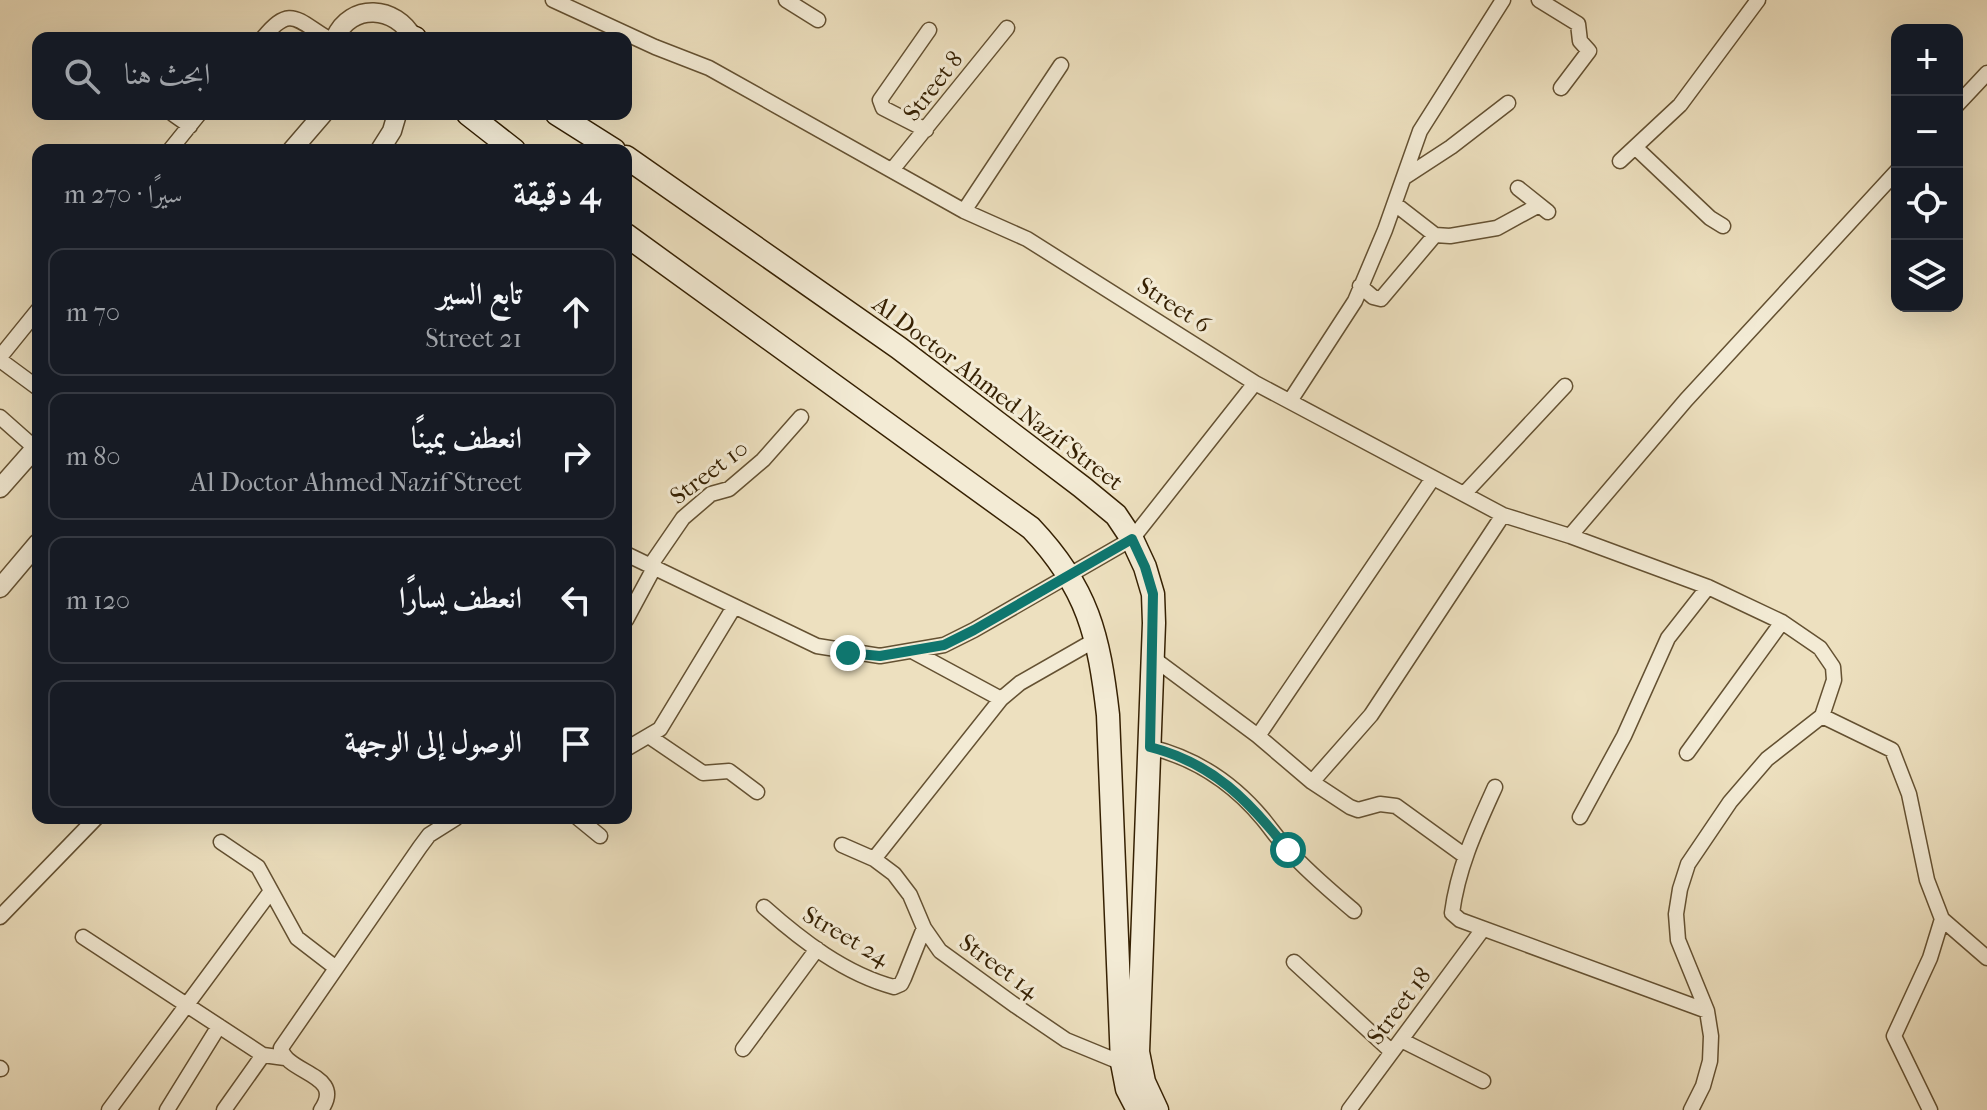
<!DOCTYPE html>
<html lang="ar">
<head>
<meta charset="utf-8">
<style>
  body { margin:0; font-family:"IM FELL French Canon",Amiri,serif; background:#242831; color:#f1f3f6; direction:rtl }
  .controls { position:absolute; right:24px; top:24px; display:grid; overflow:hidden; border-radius:16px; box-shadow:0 8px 32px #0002 }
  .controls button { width:72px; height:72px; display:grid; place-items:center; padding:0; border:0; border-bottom:2px solid #363941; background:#171b24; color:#f1f3f6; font:40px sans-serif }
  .stop { position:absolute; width:24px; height:24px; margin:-18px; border:6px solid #0f766e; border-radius:50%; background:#fff }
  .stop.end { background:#0f766e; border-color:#fff; box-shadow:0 2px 8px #0008 }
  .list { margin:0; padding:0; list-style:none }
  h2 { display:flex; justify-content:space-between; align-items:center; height:104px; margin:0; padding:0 32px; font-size:34px }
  h2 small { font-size:26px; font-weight:400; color:#9ea1a6 }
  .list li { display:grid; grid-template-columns:52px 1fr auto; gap:24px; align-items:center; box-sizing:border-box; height:128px; margin:0 16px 16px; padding:0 16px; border:2px solid #363941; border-radius:16px }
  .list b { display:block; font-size:30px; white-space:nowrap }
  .list p { margin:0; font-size:26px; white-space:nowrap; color:#9ea1a6 }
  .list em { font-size:26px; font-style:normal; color:#9ea1a6 }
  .icon { flex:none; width:44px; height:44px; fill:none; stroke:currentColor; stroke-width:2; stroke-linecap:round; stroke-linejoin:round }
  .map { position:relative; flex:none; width:1987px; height:1110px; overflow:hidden; direction:ltr }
  .search { position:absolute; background:#171b24; box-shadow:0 8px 32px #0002; left:32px; top:32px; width:600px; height:88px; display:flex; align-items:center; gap:20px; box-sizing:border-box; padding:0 28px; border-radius:16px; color:#9ea1a6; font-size:30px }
  .panel { position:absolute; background:#171b24; box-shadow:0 8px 32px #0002; left:32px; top:144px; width:600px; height:680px; border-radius:16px; direction:rtl }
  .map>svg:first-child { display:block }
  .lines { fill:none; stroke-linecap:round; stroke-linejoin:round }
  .minor-casing { stroke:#645132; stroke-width:17 }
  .tertiary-casing { stroke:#645132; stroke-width:21 }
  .secondary-casing { stroke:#362103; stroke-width:25 }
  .minor { stroke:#f3ebd5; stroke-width:14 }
  .tertiary { stroke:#f3ebd5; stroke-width:18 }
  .secondary { stroke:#f3ebd5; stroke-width:22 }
  .route { stroke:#0f766e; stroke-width:10 }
  .labels { text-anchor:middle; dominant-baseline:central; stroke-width:6; stroke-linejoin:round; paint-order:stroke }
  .street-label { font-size:24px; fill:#362103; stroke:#f3ebd5 }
</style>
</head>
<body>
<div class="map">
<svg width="1987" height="1110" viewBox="0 0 1987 1110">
  <rect width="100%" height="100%" fill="#ede0bf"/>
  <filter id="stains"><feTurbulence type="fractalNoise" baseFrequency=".0025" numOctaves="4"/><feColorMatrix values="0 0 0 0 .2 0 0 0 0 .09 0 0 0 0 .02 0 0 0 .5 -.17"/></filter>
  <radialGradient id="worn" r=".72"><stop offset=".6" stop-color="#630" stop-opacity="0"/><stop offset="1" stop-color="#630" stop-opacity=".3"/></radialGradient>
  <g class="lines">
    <g class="minor-casing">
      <path id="minor" d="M 553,0 L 655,47 L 709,68 L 964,211 L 1027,239 L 1255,383 L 1503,515 L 1570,536 L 1708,587 L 1782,622 L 1820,648 L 1833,667 L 1834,680 L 1822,716 L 1767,759 L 1730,802 L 1688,864 L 1680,889 L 1676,914 L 1678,940 L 1707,1011 L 1711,1036 L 1710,1061 L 1703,1086 L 1691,1110
        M 786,0 L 818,20
        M 1539,0 L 1578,24 L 1580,41 L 1589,51 L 1561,88
        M 263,38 C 290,5 296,19 327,38
        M 1957,105 L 1987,73
        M 173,114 L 190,126
        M 926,130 L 883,108 L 880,100 L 929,30
        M 1635,147 L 1710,218 L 1723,226
        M 170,150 L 199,114
        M 1620,161 L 1680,105 L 1758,0
        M 892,170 L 1007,28
        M 1405,177 L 1451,147 L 1508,103
        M 1518,188 L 1548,212
        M 1395,204 L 1435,235 L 1450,236 L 1497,228 L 1539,205
        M 964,211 L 1061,65
        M 1360,286 L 1373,297 L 1381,299 L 1435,235
        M 0,357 L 38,310
        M 0,360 L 38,388
        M 1290,401 L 1355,301 L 1385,230 L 1420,131 L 1503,0
        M 0,417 L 35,448
        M 1464,494 L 1565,386
        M 1570,536 L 1686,400 L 1897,171
        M 626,554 L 817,646 L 880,656 L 944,645 L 974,630 L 1132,539 L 1255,383
        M 650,566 L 683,518 L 711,494 L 729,489 L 763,460 L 801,417
        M 626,620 L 654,568
        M 914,652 L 1001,699
        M 1153,658 L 1258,736 L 1312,782 L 1350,807 L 1358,810 L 1380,804 L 1396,806 L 1465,856
        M 1822,716 L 1892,750 L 1909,794 L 1927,880 L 1942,919 L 1930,958 L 1894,1036 L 1930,1110
        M 1258,736 L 1433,478
        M 650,737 L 703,773 L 729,771 L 757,792
        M 1150,747 C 1195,758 1233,783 1263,819 C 1272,830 1280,842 1290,852 C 1310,874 1332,892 1354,911
        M 626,749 L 660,729 L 734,607
        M 1687,753 L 1782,622
        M 1312,782 L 1371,715 L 1503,515
        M 1495,787 C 1476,829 1458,867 1452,913 L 1460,920 L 1707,1011
        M 1580,817 L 1624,736 L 1668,638 L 1708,587
        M 578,818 L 600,836
        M 221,842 L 258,867 L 297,938 L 336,968
        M 842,845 L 874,859 L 894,874 L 910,895 L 924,928 L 940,951 L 1016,1006 L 1066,1040 L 1122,1063
        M 874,859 L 1001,699 L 1020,683 L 1097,639
        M 764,907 C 801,940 845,974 894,987 L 901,984 L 904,978 L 924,928
        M 0,917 L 96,818
        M 1942,919 L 1987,958
        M 83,937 L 263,1055 L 285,1058
        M 1294,962 L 1392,1052
        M 1401,1040 L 1483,1081
        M 743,1049 L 817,949
        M 0,1068 L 1,1069
        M 109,1110 L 271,891
        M 167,1110 L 219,1026
        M 224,1110 L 263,1055
        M 321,1110 C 346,1074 286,1074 281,1048 L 420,847 L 429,835 L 456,818
        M 1349,1110 L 1483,929"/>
    </g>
    <g class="tertiary-casing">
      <path id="tertiary" d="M 335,38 C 351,2 396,6 413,38
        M 292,150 L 323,114
        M 380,150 L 392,131 L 397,114
        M 0,488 L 38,445
        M 0,588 L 38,543"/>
    </g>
    <g class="secondary-casing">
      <path id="secondary" d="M 412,37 L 415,38
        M 468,114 L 514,150
        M 557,114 L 614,150
        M 626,157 L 899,348 L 1082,487 L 1116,515 L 1132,539 L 1145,567 L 1153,594 L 1154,623 L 1138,1052 L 1144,1082 L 1157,1110
        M 626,235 L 1031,528 C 1088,588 1099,636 1108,715 L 1122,1063 L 1127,1089 L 1138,1110"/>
    </g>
    <use href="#minor" class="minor"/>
    <use href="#tertiary" class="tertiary"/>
    <use href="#secondary" class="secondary"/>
  </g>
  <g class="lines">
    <path class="route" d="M 848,653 L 880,656 L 944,645 L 974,630 L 1132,539 L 1145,567 L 1153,594 L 1150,747 C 1213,763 1249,801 1288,850"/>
  </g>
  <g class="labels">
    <g class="street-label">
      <text transform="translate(933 86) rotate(-52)">Street 8</text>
      <text transform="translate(1174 305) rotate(33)">Street 6</text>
      <text transform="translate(998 393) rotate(37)">Al Doctor Ahmed Nazif Street</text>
      <text transform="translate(709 472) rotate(-37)">Street 10</text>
      <text transform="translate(846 936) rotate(30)">Street 24</text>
      <text transform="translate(999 966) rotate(36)">Street 14</text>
      <text transform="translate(1399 1006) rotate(-53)">Street 18</text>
    </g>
  </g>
  <rect width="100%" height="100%" filter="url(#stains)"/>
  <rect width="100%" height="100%" fill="url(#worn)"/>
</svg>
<div class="controls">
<button>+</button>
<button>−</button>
<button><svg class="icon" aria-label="locate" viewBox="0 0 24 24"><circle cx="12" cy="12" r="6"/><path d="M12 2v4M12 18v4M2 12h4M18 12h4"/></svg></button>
<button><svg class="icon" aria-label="layers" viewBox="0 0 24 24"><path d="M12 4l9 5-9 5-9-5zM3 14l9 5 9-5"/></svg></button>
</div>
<div class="stop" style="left:1288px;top:850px"></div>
<div class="stop end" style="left:848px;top:653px"></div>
<div class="search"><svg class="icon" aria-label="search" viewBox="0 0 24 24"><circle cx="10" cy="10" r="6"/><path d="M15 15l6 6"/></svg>ابحث هنا</div>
<section class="panel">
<h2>4 دقيقة<small>سيرًا · 270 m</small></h2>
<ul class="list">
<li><svg class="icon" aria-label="ahead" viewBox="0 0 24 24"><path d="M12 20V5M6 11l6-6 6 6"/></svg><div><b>تابع السير</b><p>Street 21</p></div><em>70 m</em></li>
<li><svg class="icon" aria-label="right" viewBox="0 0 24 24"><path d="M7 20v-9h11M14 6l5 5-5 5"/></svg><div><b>انعطف يمينًا</b><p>Al Doctor Ahmed Nazif Street</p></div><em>80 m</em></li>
<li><svg class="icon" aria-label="left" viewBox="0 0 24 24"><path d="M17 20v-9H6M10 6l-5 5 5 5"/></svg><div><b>انعطف يسارًا</b></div><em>120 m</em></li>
<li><svg class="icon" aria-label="arrive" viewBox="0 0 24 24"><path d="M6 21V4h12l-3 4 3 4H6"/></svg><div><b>الوصول إلى الوجهة</b></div></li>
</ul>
</section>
</div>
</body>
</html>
